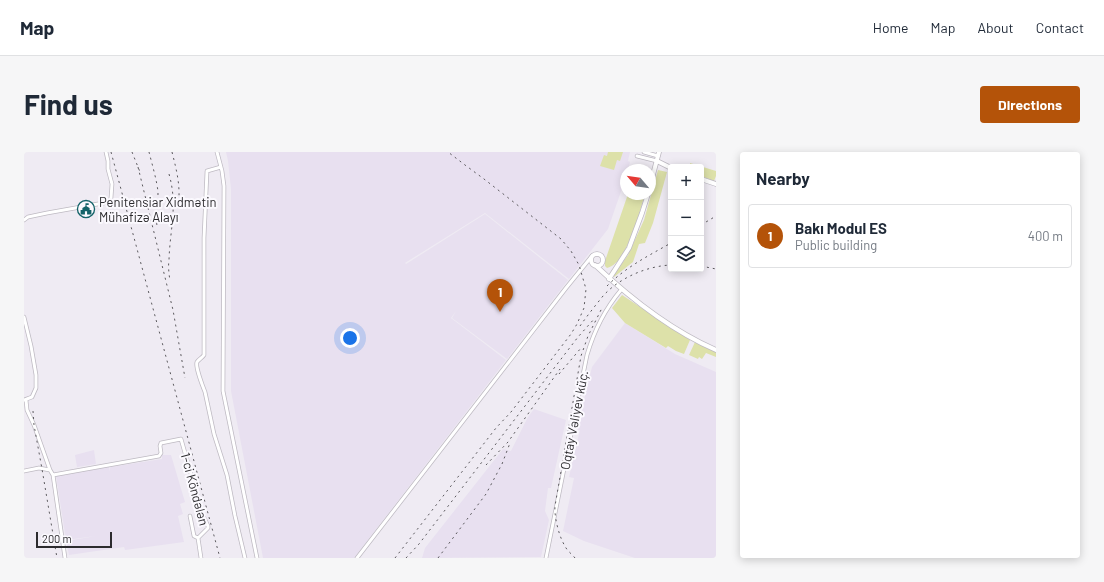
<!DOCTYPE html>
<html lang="en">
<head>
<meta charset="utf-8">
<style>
  body { margin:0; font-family:Barlow,sans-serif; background:#f6f6f7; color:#1f2937 }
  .controls { position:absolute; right:12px; top:12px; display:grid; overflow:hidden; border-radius:4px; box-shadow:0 2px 10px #0003 }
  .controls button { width:36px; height:36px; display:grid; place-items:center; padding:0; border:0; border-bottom:1px solid #e0e1e3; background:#fff; color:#1f2937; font:20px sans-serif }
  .compass { position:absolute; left:596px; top:12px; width:36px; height:36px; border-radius:50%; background:#fff; box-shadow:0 2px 10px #0003; rotate:299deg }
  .scale { position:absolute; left:12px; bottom:10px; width:76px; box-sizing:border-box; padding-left:4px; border:2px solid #2c2b2e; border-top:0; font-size:11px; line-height:14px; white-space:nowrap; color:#2c2b2e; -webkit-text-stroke:3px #fbf9fe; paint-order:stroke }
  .you { position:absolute; left:326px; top:186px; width:14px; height:14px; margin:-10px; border:3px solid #fff; border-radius:50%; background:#1a73e8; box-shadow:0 0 0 6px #1a73e833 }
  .badge { display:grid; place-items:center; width:26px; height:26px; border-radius:50%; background:#b45309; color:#fff; font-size:13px; font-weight:700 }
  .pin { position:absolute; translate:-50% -33px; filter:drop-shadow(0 1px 2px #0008) }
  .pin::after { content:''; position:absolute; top:21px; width:14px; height:12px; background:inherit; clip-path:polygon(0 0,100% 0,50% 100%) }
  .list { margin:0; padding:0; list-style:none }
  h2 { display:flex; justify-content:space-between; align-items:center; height:52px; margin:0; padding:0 16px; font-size:17px }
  h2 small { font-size:13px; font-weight:400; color:#747a83 }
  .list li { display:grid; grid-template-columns:26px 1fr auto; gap:12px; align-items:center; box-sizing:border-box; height:64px; margin:0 8px 8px; padding:0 8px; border:1px solid #e0e1e3; border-radius:4px }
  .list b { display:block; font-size:15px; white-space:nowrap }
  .list p { margin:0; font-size:13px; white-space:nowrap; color:#747a83 }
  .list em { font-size:13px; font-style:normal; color:#747a83 }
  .icon { flex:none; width:22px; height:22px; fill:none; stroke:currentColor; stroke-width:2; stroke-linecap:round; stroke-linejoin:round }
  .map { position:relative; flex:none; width:692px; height:406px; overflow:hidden; border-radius:4px }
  header { display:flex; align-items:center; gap:24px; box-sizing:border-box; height:56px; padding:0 20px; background:#fff; border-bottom:1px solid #e0e1e3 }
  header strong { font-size:19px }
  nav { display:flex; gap:22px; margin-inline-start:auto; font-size:14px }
  .intro { display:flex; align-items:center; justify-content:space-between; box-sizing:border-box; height:96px; padding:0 24px }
  h1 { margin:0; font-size:28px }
  .button { padding:10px 18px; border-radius:4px; background:#b45309; color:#fff; font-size:14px; font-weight:700 }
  main { display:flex; gap:24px; padding:0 24px }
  aside { flex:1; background:#fff; border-radius:4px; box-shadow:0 2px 10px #0003 }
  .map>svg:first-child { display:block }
  .built { fill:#e8e0f0 }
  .green { fill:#dde1a9 }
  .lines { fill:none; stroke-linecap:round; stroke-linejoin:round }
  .minor-casing { stroke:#bebac2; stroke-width:4.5 }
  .tertiary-casing { stroke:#bebac2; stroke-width:5.5 }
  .minor { stroke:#fff; stroke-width:3 }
  .tertiary { stroke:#fff; stroke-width:4 }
  .rail { stroke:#5b595d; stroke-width:1; stroke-dasharray:2 4; stroke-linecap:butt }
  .labels { text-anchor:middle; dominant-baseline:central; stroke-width:4; stroke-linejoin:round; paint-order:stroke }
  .poi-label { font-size:13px; fill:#2c2b2e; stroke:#fbf9fe; text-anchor:start }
  .street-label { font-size:13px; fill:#2c2b2e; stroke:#fbf9fe }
</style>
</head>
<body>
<header>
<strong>Map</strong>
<nav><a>Home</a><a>Map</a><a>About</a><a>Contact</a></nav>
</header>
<div class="intro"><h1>Find us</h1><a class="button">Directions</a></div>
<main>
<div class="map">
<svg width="692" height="406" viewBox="0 0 692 406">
  <rect width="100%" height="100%" fill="#efebf3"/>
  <path class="built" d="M 202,0 L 606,0 L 604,9 L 606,10 L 604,18 L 602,18 L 602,25 L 584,77 L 545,127 L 461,61 L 381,111 L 412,135 L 382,112 L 461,62 L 544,128 L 483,207 L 428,166 L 432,159 L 427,166 L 482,208 L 330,406 L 239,406 L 207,239 L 207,37 L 204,9 Z
    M 601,171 L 651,202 L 692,220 L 692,406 L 611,406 L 560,389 L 539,379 L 550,326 L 545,325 L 556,278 L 553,277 L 568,215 Z
    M 510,257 L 542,268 L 527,336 L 524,336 L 521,359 L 525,368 L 517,405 L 398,406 L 401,396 L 479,297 L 487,299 L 504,265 Z
    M 70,298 L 72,312 L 53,315 L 51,303 Z
    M 138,303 L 147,303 L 161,350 L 156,352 L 159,362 L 154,364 L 160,390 L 101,398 L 100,395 L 45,403 L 42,389 L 72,384 L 42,388 L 32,324 L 85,315 L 86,319 L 86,315 L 138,307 Z"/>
  <path class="green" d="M 584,0 L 599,0 L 596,9 L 593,8 L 590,18 L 576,14 L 580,3 L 583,4 Z
    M 666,11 L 692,19 L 692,24 L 690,29 L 677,24 L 677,15 L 666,15 Z
    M 634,18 L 643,20 L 629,71 L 621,91 L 615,92 L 609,110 L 590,125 L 590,122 L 604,103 L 620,68 Z
    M 604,42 L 621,42 C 616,59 603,112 583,116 L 581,114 L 581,109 Z
    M 598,143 L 666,188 L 660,202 L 652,199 L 644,194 L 642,196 L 601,171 L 588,156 Z
    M 671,190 L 692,200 L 692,205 L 682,201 L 678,207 L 675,205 L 674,207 L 665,203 Z"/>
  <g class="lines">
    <g class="minor-casing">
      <path id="minor" d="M 193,0 L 198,19 L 200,34 L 199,239 L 233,406
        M 620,0 L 634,4
        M 613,4 L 633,9
        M 197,15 L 183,19 L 180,86 L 180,203 C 178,206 175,207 173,210 C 171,214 179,235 181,240 L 190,282 L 203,323 L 211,364 L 221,406
        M 0,68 L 4,65 L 23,61 L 85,50 L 87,46 L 88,32 L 84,17 L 84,9 L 82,0
        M 0,165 L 7,194 L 12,223 L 12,236 L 8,245 L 0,248
        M 2,248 L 3,258 L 10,273 L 26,318
        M 0,319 L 15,316 L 26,318 L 29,323 L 41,406
        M 29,323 L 135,304 L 137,301 L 136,294 L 137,291 L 157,287 L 179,364 L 184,374 L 184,376 L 174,386 L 177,406
        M 166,364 L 170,384 L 174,386
        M 333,406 L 542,136 L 568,104
        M 522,406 L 563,203 C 570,179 581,157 597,138"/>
    </g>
    <g class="tertiary-casing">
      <path id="tertiary" d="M 633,9 L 647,16
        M 677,27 L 692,32
        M 626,34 L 635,0
        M567 108a6 6 0 1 1 12 0a6 6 0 1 1-12 0Z
        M 571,113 C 607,147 646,178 692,198
        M 585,127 L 605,96 L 618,61 L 624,42"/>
    </g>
    <use href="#minor" class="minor"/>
    <use href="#tertiary" class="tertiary"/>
    <path class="rail" d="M 87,0 L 196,406
      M 108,0 L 116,20
      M 125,0 C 128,12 133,29 134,40 C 134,52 132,63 133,75
      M 148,0 C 153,20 157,35 154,56
      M 114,15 L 149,158 L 161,226
      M 145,22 C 154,54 146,76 145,108 C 144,115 145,122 146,129
      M 677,73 L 692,64
      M 677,114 L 692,117
      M 583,134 C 602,115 624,104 647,91
      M 556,174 C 563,164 571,154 579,144 C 595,126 623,114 647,113
      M 535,222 L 557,196
      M 9,259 L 10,273 L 18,317 L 33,406
      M 462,313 L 484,290 L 536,217
      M 371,406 L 472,276 L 487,260 L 547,182 L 553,172 L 560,156 L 562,137 L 555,113 L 547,99 L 537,87 L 460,27 L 441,13 L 424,0
      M 382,406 L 395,392 L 554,185 L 571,166
      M 414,406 L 462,342 L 478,312 L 486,291
      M 551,406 C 548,402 543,399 541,394 C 535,385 530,364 531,354 L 557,204 L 564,184 L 578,156"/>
  </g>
  <defs>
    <g id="civic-ring" transform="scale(0.9)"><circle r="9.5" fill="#fbf9fe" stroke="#146369" stroke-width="1.5"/><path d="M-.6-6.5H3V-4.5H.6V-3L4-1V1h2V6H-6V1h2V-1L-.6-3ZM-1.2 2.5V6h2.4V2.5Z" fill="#146369"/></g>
  </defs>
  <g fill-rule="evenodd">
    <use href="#civic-ring" x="62" y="57"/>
  </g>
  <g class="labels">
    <g class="poi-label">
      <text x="75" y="50">Penitensiar Xidmətin<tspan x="75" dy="15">Mühafizə Alayı</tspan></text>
    </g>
    <g class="street-label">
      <text transform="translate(550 268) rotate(-79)">Oqtay Vəliyev küç.</text>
      <text transform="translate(171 337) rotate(75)">1-ci Köndələn</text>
    </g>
  </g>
</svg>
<div class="controls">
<button>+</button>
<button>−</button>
<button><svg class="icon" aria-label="layers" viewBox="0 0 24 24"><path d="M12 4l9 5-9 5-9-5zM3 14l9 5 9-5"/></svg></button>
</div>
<svg class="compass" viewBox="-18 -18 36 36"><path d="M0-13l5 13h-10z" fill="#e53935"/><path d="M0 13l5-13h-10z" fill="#747a83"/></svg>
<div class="scale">200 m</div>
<div class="you"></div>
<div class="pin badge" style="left:476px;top:160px">1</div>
</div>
<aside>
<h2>Nearby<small></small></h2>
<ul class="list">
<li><span class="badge">1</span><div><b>Bakı Modul ES</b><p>Public building</p></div><em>400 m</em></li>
</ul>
</aside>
</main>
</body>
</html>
